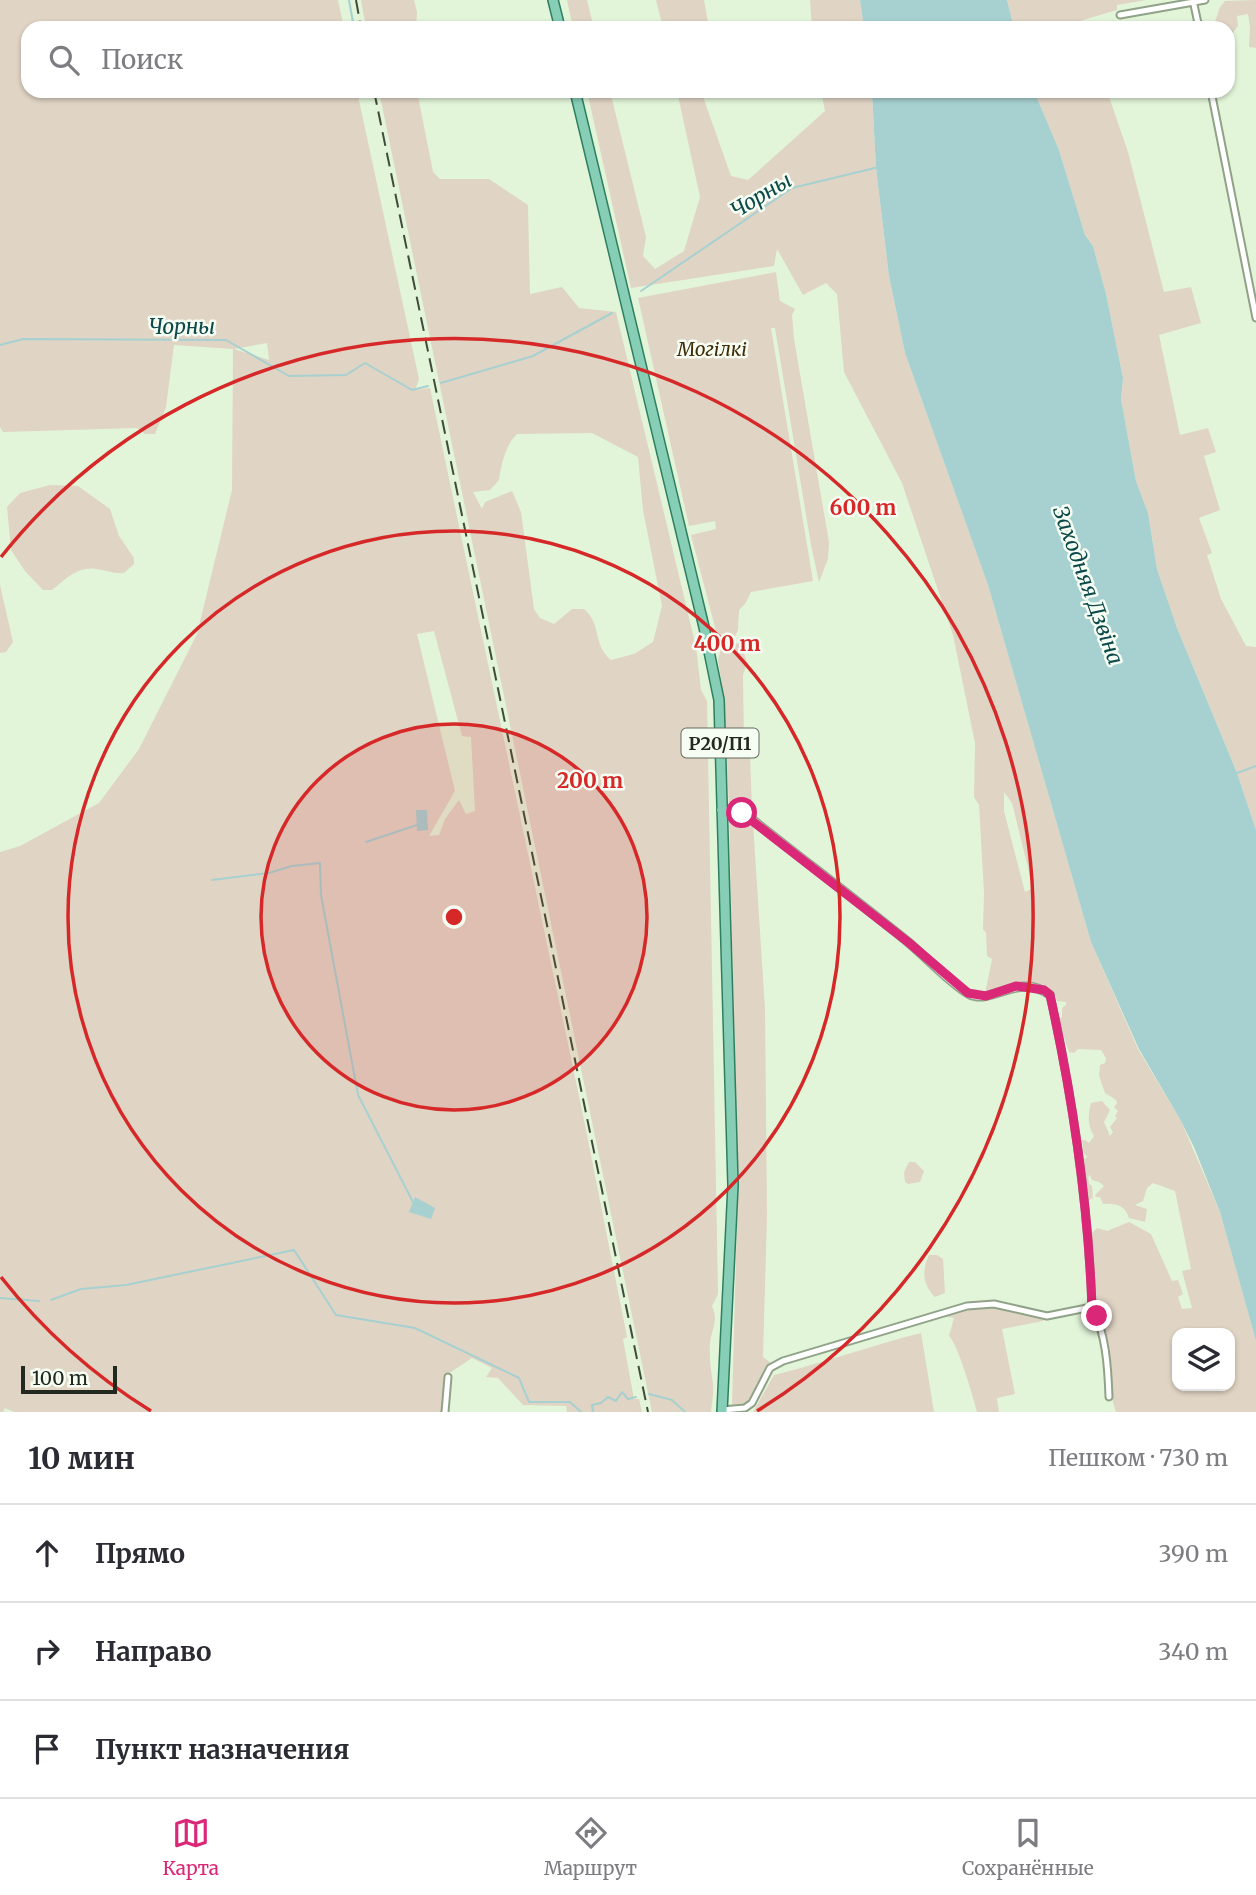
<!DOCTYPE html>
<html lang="ru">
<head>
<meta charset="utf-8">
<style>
  body { margin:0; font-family:Merriweather,serif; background:#f2f2f3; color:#2b2b33 }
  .controls { position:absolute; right:21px; bottom:21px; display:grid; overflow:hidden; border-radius:14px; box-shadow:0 2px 5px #0004 }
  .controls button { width:63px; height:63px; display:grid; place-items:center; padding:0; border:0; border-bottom:2px solid #e1e1e2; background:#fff; color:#2b2b33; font:35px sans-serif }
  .scale { position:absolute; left:21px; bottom:18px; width:96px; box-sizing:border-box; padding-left:7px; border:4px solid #22291e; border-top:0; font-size:19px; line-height:24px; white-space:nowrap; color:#22291e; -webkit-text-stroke:5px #f6fef3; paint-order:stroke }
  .stop { position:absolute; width:21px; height:21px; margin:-16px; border:5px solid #db2777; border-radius:50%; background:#fff }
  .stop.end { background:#db2777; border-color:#fff; box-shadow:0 2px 7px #0008 }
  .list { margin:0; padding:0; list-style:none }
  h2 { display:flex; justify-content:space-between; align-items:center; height:91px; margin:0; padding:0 28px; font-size:30px }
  h2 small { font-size:23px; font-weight:400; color:#7c7c81 }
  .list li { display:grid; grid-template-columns:46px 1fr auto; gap:21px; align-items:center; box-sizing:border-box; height:98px; padding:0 28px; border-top:2px solid #e1e1e2 }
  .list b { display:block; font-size:26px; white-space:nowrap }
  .list em { font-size:23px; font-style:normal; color:#7c7c81 }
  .icon { flex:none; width:38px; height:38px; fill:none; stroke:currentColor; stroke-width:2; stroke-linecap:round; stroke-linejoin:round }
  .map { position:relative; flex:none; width:1256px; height:1412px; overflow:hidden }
  .search { position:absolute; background:#fff; box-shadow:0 2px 5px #0004; left:21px; right:21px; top:21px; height:77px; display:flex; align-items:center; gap:18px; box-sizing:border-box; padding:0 24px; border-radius:21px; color:#7c7c81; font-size:26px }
  .sheet { height:385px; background:#fff }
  nav { display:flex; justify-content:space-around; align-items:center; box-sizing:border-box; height:98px; border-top:2px solid #e1e1e2; background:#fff; font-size:19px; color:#7c7c81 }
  nav a { display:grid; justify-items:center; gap:4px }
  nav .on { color:#db2777 }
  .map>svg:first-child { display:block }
  .green { fill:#e0d4c4; fill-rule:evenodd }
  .water { fill:#a7d0d0 }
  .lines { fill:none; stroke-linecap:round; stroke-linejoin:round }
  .stream { stroke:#a7d0d0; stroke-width:2 }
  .minor-casing { stroke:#90a288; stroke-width:9 }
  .tertiary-casing { stroke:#90a288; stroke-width:10 }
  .primary-casing { stroke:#2e7f61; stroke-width:12 }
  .minor { stroke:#fff; stroke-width:5 }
  .tertiary { stroke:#fff; stroke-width:7 }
  .primary { stroke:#86ceb6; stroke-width:9 }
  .rail { stroke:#414a3c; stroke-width:2; stroke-dasharray:14 7; stroke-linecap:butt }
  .route { stroke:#db2777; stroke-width:9 }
  .ring { fill:none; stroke:#d62828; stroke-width:3.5 }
  .labels { text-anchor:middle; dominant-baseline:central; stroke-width:5; stroke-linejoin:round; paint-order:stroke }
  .shield { fill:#f6fef3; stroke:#62695e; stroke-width:2 }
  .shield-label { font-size:18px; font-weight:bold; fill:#22291e }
  .park-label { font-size:19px; font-style:italic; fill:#412c08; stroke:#f6fef3 }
  .water-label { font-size:21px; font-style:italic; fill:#0d494a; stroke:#f6fef3 }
  .centre { fill:#d62828; stroke:#f6fef3; stroke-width:3.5 }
  .ring-label { font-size:21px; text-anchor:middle; font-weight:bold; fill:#d62828; stroke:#f6fef3; stroke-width:5; stroke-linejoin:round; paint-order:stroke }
</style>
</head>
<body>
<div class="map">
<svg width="1256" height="1412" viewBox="0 0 1256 1412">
  <rect width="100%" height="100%" fill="#e2f5d9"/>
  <path class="green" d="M 0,0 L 338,0 L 344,28 L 28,28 L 28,91 L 357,91 L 419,379 L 415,390 L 430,388 L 584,1120 L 627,1337 L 623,1339 L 634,1399 L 639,1399 L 642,1412 L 567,1412 L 566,1406 L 523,1405 L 498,1378 L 486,1377 L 492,1368 L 472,1358 L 445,1376 L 441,1412 L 14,1412 L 5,1408 L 3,1412 L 0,1412 L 0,852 L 20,846 L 99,803 L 139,749 L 197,634 L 232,490 L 233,349 L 174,345 L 166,407 L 155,434 L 145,434 L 137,428 L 3,432 L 0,427 ZM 267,343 L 269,360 L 234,349 ZM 434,631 L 462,736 L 471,737 L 475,811 L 466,814 L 459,800 L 445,819 L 439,835 L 429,836 L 455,791 L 417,634 Z
    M 361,0 L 414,0 L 417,12 L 416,28 L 366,28 Z
    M 567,0 L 587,0 L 594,28 L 573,28 Z
    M 656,0 L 704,0 L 709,28 L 663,28 Z
    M 810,0 L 860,0 L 864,28 L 812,28 Z
    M 1007,0 L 1146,0 L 1117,5 L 1117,10 L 1056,28 L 1014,28 Z
    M 1256,0 L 1256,48 L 1249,47 L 1250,27 L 1248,14 L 1237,16 L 1238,26 L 1228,39 L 1228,28 L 1213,28 L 1220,7 L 1225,1 Z
    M 379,91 L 417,91 L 433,172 L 440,179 L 489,179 L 528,205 L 530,294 L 562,287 L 579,308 L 616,312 L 696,647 L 701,690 L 707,701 L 718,1294 L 712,1306 C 719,1322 711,1329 710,1344 C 709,1358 711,1371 713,1383 C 714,1392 712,1403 711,1412 L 652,1412 ZM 592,433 L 638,457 L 643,510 L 662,606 L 653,642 L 634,654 L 611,660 C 592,644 602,624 584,609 L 572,609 L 554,624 L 540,618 L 534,609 L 521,512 L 512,491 L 485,502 L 482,509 L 473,492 L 490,490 L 499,480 C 501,465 506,444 517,434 Z
    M 587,91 L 610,91 L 646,237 L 643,256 L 655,269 L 684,251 L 700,197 L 677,91 L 701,91 L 731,176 L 748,180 L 825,111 L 821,91 L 872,91 L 876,168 L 889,276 L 905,353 L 988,585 L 1091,942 L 1138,1049 L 1181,1121 L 1220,1212 L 1256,1341 L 1256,1412 L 1116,1412 L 1111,1395 L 1112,1370 L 1098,1304 L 1096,1301 L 1091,1234 L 1097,1228 L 1107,1231 L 1129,1222 L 1151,1234 L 1172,1281 L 1178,1280 L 1183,1294 L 1178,1297 L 1182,1309 L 1192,1308 L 1182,1271 L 1191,1269 L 1175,1191 L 1153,1183 L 1147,1188 L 1143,1201 L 1135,1205 L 1147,1209 L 1145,1222 L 1129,1218 C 1125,1205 1116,1203 1103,1204 L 1100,1197 L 1096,1197 L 1095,1195 L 1104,1186 L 1099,1182 L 1092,1180 L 1090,1175 L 1088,1177 L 1089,1184 L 1092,1186 L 1093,1198 L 1087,1201 L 1082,1161 L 1087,1157 L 1084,1153 L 1082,1140 L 1085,1140 L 1089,1143 L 1094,1136 C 1087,1125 1088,1116 1091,1103 L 1102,1101 L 1110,1110 L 1104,1122 L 1110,1136 L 1113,1132 L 1110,1127 L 1117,1118 L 1115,1116 L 1118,1111 L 1114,1107 L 1117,1103 L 1116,1100 L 1105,1093 L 1099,1076 L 1100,1065 L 1105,1063 L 1106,1058 L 1101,1050 L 1078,1049 L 1074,1053 L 1069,1052 L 1058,1020 L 1062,1017 L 1062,1008 L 1066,1005 L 1066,1002 L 1057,1001 L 1054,993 L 1031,984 L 985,994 L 992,959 L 987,956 L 986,933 L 983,929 L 984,893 L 979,805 L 974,797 L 975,743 L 953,635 L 902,483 L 844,372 L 837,294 L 826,283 L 803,295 L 777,249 L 774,266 L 631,288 ZM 1004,792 L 1012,803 L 1033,888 L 1025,892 L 1004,811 ZM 1177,1333 L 1230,1333 L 1230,1386 L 1177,1386 Z
    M 1034,91 L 1107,91 L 1128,152 L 1164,292 L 1191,287 L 1201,323 L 1159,335 L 1180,435 L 1208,428 L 1216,452 L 1204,456 L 1220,510 L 1199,518 L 1212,553 L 1207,555 L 1221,599 L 1246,646 L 1256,647 L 1256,830 L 1237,773 L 1177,628 L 1157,569 L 1148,513 L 1136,481 L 1121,399 L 1123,378 L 1106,294 L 1093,246 L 1085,235 L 1059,150 Z
    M 776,272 L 780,301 L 795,309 L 792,315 L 794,339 L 829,542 L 828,559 L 819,582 L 811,545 L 775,328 L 771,328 L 813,581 L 751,592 L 745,604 L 739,610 L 738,630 L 735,636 L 723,639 L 717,635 L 691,535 L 716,529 L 715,521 L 689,526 L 638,298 Z
    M 50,485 L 78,486 L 110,509 L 119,536 L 134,558 L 134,564 L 124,573 C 114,574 106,570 96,569 C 78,566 66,579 52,590 L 43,590 L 25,571 L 11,550 L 7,507 L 20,493 Z
    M 0,585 L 13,642 L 6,652 L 0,653 Z
    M 741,643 L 747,663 L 743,675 L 744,746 L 750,756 L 752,809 L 747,812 L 729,807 L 724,698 L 718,660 L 722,645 Z
    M 729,814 L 741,816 L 753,823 L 765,1009 L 767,1215 L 763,1357 L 770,1362 L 751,1400 L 744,1404 L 732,1405 L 738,1185 Z
    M 909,1162 L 915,1162 L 924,1171 L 920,1182 L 908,1184 L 905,1182 L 904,1172 Z
    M 929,1255 L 937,1255 L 943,1259 L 945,1293 L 935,1297 C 922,1284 922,1270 929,1255 Z
    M 993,1307 L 1042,1317 L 1043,1321 L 1002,1329 L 1015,1394 L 997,1398 L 999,1412 L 977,1412 C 974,1399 957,1342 949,1336 L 954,1318 L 943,1316 L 971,1308 Z
    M 921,1333 L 934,1412 L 753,1412 L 774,1375 C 824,1363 872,1345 921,1333 Z"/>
  <path class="water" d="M 860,0 L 1007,0 L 1014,28 L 864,28 Z
    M 872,91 L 1034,91 L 1059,150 L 1085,235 L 1093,246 L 1106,294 L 1123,378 L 1121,399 L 1136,481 L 1148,513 L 1157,569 L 1177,628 L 1237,773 L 1256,830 L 1256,1341 L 1220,1212 L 1194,1147 L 1181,1121 L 1139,1049 L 1091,942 L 988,585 L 905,353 L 889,276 L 876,168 Z
    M 416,810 L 427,810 L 428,830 L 417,831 Z
    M 415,1197 L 435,1208 L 431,1219 L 409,1212 Z"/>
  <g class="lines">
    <path class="stream" d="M 349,0 L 354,28
      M 641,291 L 792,188 L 879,167
      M 0,345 L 23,339 L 226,340 L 289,376 L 346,375 L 365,363 L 412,390 L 428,386
      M 441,383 L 533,356 L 612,313
      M 1237,773 L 1256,766
      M 366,842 L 417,825
      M 212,880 L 269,873 L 292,866 L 320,863 L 321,895 L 358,1095 L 413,1202
      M 0,1298 L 39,1301
      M 51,1300 L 81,1289 L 126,1285 L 294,1250 L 336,1315 L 415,1328 L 519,1378 L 529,1402 L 570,1402 L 581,1412
      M 649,1394 L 672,1400 L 685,1412
      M 593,1412 L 592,1405 L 601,1403 L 608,1397 L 616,1401 L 622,1392 L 628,1399 L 636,1397"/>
    <g class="minor-casing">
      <path id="minor" d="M 1193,0 L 1199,28
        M 1120,15 L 1205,0
        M 1211,91 L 1256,318
        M 1050,995 C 1073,1099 1088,1201 1092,1307 C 1106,1333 1108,1368 1109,1397
        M 722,1410 L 745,1408 L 752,1403 L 770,1368 L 783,1361 L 967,1306 L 994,1304 L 1047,1316 L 1092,1307
        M 445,1412 L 448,1377"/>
    </g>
    <g class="tertiary-casing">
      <path id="tertiary" d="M 721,810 L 742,813 L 749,817 C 802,859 856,900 908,942 C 926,957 950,983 969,994 C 992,1006 1019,971 1050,995"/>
    </g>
    <g class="primary-casing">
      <path id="primary" d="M 553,0 L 560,28
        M 575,91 L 704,627 L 719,700 L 733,1185 L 722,1412"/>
    </g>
    <use href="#minor" class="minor"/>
    <use href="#tertiary" class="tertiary"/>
    <use href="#primary" class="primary"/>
    <path class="rail" d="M 356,0 L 361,28
      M 374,91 L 648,1412"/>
  </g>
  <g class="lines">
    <path class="route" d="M 742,813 L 908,942 L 968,993 L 986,996 L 1016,986 L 1044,990 L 1050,995 C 1073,1099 1088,1201 1092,1307 L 1097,1316"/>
  </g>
  <circle cx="454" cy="917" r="193" fill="#d62828" fill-opacity=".12"/>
  <g class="ring">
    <circle cx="454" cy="917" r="193"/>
    <circle cx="454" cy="917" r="386"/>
    <path d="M151 1411A579 579 0 0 1 1 1277M1 557A579 579 0 1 1 757 1411"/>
  </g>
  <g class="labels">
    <rect class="shield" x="681.5" y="728.5" width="77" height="29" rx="5"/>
    <g class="shield-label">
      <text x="720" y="743">Р20/П1</text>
    </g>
    <g class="park-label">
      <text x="712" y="349">Могілкі</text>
    </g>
    <g class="water-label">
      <text transform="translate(761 195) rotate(-31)">Чорны</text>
      <text x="182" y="326">Чорны</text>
      <text transform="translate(1088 585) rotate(70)">Заходняя Дзвіна</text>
    </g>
  </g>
  <circle cx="454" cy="917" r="10" class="centre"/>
  <g class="ring-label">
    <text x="863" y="515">600 m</text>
    <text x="727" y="651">400 m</text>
    <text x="590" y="788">200 m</text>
  </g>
</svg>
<div class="controls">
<button><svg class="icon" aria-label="layers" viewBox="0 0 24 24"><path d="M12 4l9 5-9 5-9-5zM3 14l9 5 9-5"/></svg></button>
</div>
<div class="scale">100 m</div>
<div class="stop" style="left:742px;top:813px"></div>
<div class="stop end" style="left:1097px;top:1316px"></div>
<div class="search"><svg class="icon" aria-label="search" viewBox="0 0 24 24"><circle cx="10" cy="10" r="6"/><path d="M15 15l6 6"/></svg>Поиск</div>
</div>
<section class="sheet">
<h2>10 мин<small>Пешком · 730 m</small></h2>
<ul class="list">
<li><svg class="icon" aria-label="ahead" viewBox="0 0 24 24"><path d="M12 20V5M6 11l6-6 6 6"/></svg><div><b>Прямо</b></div><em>390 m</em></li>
<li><svg class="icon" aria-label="right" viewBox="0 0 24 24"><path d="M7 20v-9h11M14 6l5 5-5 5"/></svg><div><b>Направо</b></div><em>340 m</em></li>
<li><svg class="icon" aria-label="arrive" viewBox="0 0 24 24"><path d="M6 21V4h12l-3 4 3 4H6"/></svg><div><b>Пункт назначения</b></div></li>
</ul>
</section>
<nav>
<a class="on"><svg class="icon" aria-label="map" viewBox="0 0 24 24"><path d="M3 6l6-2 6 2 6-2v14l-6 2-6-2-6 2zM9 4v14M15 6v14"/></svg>Карта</a>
<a><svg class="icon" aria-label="directions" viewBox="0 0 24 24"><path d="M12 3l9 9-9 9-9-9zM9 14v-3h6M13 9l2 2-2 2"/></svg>Маршрут</a>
<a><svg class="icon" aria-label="saved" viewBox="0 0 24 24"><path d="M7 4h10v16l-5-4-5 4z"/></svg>Сохранённые</a>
</nav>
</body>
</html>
